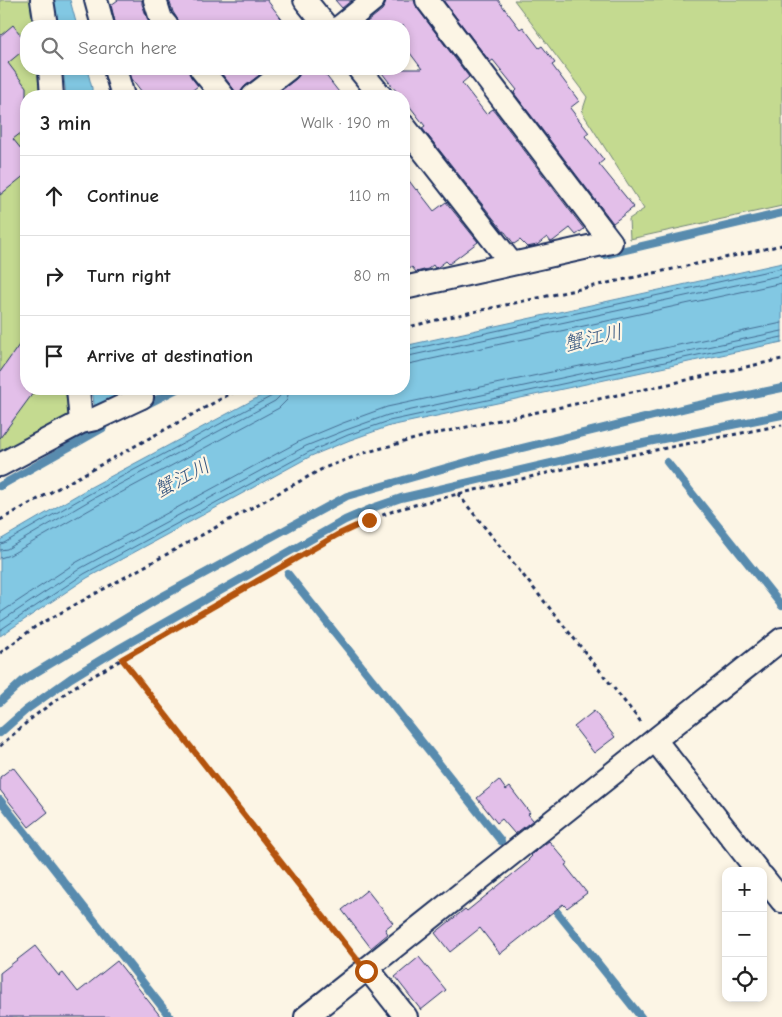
<!DOCTYPE html>
<html lang="en">
<head>
<meta charset="utf-8">
<style>
  body { margin:0; font-family:"Comic Neue","Klee One",sans-serif; background:#f2f2f2; color:#222 }
  .controls { position:absolute; right:15px; bottom:15px; display:grid; overflow:hidden; border-radius:10px; box-shadow:0 2px 8px #0003 }
  .controls button { width:45px; height:45px; display:grid; place-items:center; padding:0; border:0; border-bottom:1px solid #e0e0e0; background:#fff; color:#222; font:25px sans-serif }
  .stop { position:absolute; width:15px; height:15px; margin:-11px; border:4px solid #b45309; border-radius:50%; background:#fff }
  .stop.end { background:#b45309; border-color:#fff; box-shadow:0 1px 5px #0008 }
  .list { margin:0; padding:0; list-style:none }
  h2 { display:flex; justify-content:space-between; align-items:center; height:65px; margin:0; padding:0 20px; font-size:21px }
  h2 small { font-size:16px; font-weight:400; color:#767676 }
  .list li { display:grid; grid-template-columns:32px 1fr auto; gap:15px; align-items:center; box-sizing:border-box; height:80px; padding:0 20px; border-top:1px solid #e0e0e0 }
  .list b { display:block; font-size:19px; white-space:nowrap }
  .list em { font-size:16px; font-style:normal; color:#767676 }
  .icon { flex:none; width:28px; height:28px; fill:none; stroke:currentColor; stroke-width:2; stroke-linecap:round; stroke-linejoin:round }
  .map { position:relative; flex:none; width:782px; height:1017px; overflow:hidden }
  .search { position:absolute; background:#fff; box-shadow:0 2px 8px #0003; left:20px; top:20px; width:390px; height:55px; display:flex; align-items:center; gap:12px; box-sizing:border-box; padding:0 18px; border-radius:20px; color:#767676; font-size:19px }
  .panel { position:absolute; background:#fff; box-shadow:0 2px 8px #0003; left:20px; top:90px; width:390px; height:305px; border-radius:20px }
  .map>svg:first-child { display:block }
  .green { fill:#c4da90; stroke:#708477 }
  .water { fill:#82c8e3; stroke:#598bae }
  .lines { fill:none; stroke-linecap:round; stroke-linejoin:round }
  .shore { stroke:#446c93; stroke-width:1 }
  .stream { stroke:#598bae; stroke-width:8 }
  .building { fill:#e3bfe9; stroke:#1b2f5e }
  .minor-casing { stroke:#1b2f5e; stroke-width:26 }
  .path { stroke:#1b2f5e; stroke-width:3; stroke-dasharray:4 4; stroke-linecap:butt }
  .minor { stroke:#fcf5e5; stroke-width:22 }
  .route { stroke:#b45309; stroke-width:6 }
  .labels { text-anchor:middle; dominant-baseline:central; stroke-width:4.5; stroke-linejoin:round; paint-order:stroke }
  .water-label { font-size:20px; font-style:italic; fill:#35557f; stroke:#fcf5e5 }
</style>
</head>
<body>
<div class="map">
<svg width="782" height="1017" viewBox="0 0 782 1017">
  <rect width="100%" height="100%" fill="#fcf5e5"/>
  <filter id="ink" filterUnits="userSpaceOnUse"><feTurbulence type="fractalNoise" baseFrequency=".02" numOctaves="2"/><feDisplacementMap in="SourceGraphic" scale="10" xChannelSelector="R" yChannelSelector="G"/><feConvolveMatrix kernelMatrix="1 2 1 2 8 2 1 2 1" color-interpolation-filters="sRGB"/></filter>
  <g filter="url(#ink)">
    <path class="green" d="M 0,0 L 31,0 L 33,26 L 26,26 L 26,69 L 37,69 L 40,96 L 26,96 L 26,389 L 66,389 L 69,416 L 0,457 Z
      M 514,0 L 782,0 L 782,206 L 630,239 L 629,219 L 644,209 L 582,112 L 587,97 Z"/>
    <path class="water" d="M 53,0 L 70,0 L 77,26 L 58,26 Z
      M 63,69 L 87,69 L 92,88 L 92,96 L 66,96 Z
      M 782,263 L 782,342 L 390,426 L 350,440 L 311,456 L 87,578 L 0,636 L 0,540 L 89,488 L 268,392 L 275,389 L 404,389 L 404,346 Z
      M 92,389 L 126,389 C 121,394 113,396 109,401 C 103,407 101,417 97,425 Z"/>
    <g class="lines">
      <path class="shore" d="M 404,351 L 782,268
        M 404,357 L 782,275
        M 404,365 L 782,283
        M 0,544 L 4,543 L 91,493 L 272,396 L 275,392 L 276,389
        M 0,550 L 7,549 L 94,498 L 275,401 L 280,396 L 282,389
        M 0,558 L 10,555 L 98,505 L 279,408 L 287,400 L 289,389
        M 0,613 L 77,562 L 302,440 L 343,423 L 387,407 L 782,323
        M 0,622 L 81,568 L 306,446 L 346,430 L 388,415 L 782,331
        M 0,630 L 84,574 L 309,452 L 348,435 L 389,421 L 782,337"/>
      <path class="stream" d="M 604,255 L 782,213
        M 144,406 L 177,389
        M 667,462 L 782,606
        M 0,486 L 103,428 L 102,418
        M 288,574 L 501,841
        M 0,702 L 25,679 L 161,597 L 347,496 L 477,459 L 694,406 L 782,388
        M 0,733 L 26,710 L 71,678 L 120,648 L 345,520 L 375,507 L 401,498 L 594,453 L 782,415
        M 0,800 L 170,1017
        M 549,902 L 641,1017"/>
    </g>
    <path class="building" d="M 118,0 L 142,0 L 142,4 L 150,26 L 116,26 L 111,5 Z
      M 169,0 L 267,0 L 287,26 L 180,26 L 180,23 L 173,12 Z
      M 335,0 L 352,0 L 342,8 Z
      M 386,0 L 414,0 L 417,8 L 469,77 L 462,83 L 486,114 L 493,109 L 584,229 L 576,235 L 570,228 L 553,241 L 551,242 L 547,237 L 537,245 L 527,247 L 520,240 L 514,244 L 505,232 L 504,232 L 422,128 L 425,126 L 404,99 L 404,96 L 399,95 L 379,69 L 422,69 L 404,45 L 404,26 L 362,26 L 382,10 L 385,5 Z
      M 443,0 L 498,0 L 520,29 L 523,27 L 539,48 L 542,46 L 555,63 L 552,65 L 579,101 L 570,108 L 589,133 L 585,136 L 604,160 L 599,164 L 634,207 L 613,223 L 514,93 L 517,90 L 493,60 L 490,62 Z
      M 13,25 L 26,42 L 26,48 L 8,63 L 26,87 L 26,129 L 13,139 L 26,155 L 26,174 L 0,195 L 0,36 Z
      M 129,69 L 188,69 L 191,77 L 198,86 L 185,96 L 145,96 L 132,79 Z
      M 218,69 L 259,69 L 262,73 L 245,86 L 241,91 L 239,96 Z
      M 303,69 L 321,69 L 342,96 L 274,96 L 296,79 L 300,74 L 301,70 Z
      M 404,174 L 416,190 L 417,189 L 434,211 L 446,202 L 478,242 L 449,264 L 446,261 L 438,267 L 435,268 L 433,265 L 428,269 L 416,272 L 412,267 L 404,273 Z
      M 26,335 L 26,389 L 36,389 L 0,438 L 0,372 Z
      M 594,711 L 615,737 L 594,753 L 574,727 Z
      M 13,767 L 48,812 L 29,827 L 0,790 L 0,777 Z
      M 499,780 L 506,790 L 510,787 L 530,813 L 528,814 L 533,820 L 515,834 L 502,819 L 497,823 L 477,798 Z
      M 549,841 L 568,863 L 565,865 L 587,893 L 567,908 L 563,904 L 500,954 L 480,928 L 450,952 L 435,933 L 465,909 L 467,911 L 529,861 L 528,860 L 532,856 L 531,855 Z
      M 367,890 L 393,923 L 385,929 L 388,934 L 371,948 L 342,910 Z
      M 35,946 L 59,976 L 63,973 L 78,992 L 117,961 L 161,1017 L 0,1017 L 0,973 Z
      M 419,957 L 446,990 L 421,1010 L 395,977 Z"/>
    <g class="lines">
      <g class="minor-casing">
        <path id="minor" d="M 42,0 L 46,26
          M 96,0 L 103,26
          M 155,0 L 161,19 L 167,26
          M 305,0 L 326,26
          M 341,26 L 373,0
          M 50,69 L 52,96
          M 115,69 L 123,96
          M 201,69 L 223,96
          M 359,69 L 381,96
          M 253,96 L 288,69
          M 404,126 L 512,264
          M 404,288 L 611,242 L 427,0
          M 78,389 L 81,422
          M 0,465 L 81,422 L 95,419 L 142,397 L 141,389
          M 655,740 L 758,871
          M 763,877 L 782,901
          M 368,969 L 406,1017
          M 306,1017 L 782,639"/>
      </g>
      <path class="path" d="M 404,328 L 445,318 L 738,255 L 782,245
        M 458,494 L 641,722
        M 0,520 L 239,389
        M 0,653 L 35,627 L 138,570 L 324,468 L 364,453 L 429,435 L 660,386 L 782,359
        M 122,659 L 351,952
        M 0,746 L 33,717 L 74,687 L 337,535 L 369,520 L 399,509 L 458,494 L 585,464 L 782,425"/>
      <use href="#minor" class="minor"/>
    </g>
  </g>
  <g class="lines" filter="url(#ink)">
    <path class="route" d="M 366,971 L 122,659 L 337,535 L 369,520"/>
  </g>
  <g class="labels">
    <g class="water-label">
      <text transform="translate(593 338) rotate(-13)">蟹江川</text>
      <text transform="translate(182 478) rotate(-28)">蟹江川</text>
    </g>
  </g>
</svg>
<div class="controls">
<button>+</button>
<button>−</button>
<button><svg class="icon" aria-label="locate" viewBox="0 0 24 24"><circle cx="12" cy="12" r="6"/><path d="M12 2v4M12 18v4M2 12h4M18 12h4"/></svg></button>
</div>
<div class="stop" style="left:366px;top:971px"></div>
<div class="stop end" style="left:369px;top:520px"></div>
<div class="search"><svg class="icon" aria-label="search" viewBox="0 0 24 24"><circle cx="10" cy="10" r="6"/><path d="M15 15l6 6"/></svg>Search here</div>
<section class="panel">
<h2>3 min<small>Walk · 190 m</small></h2>
<ul class="list">
<li><svg class="icon" aria-label="ahead" viewBox="0 0 24 24"><path d="M12 20V5M6 11l6-6 6 6"/></svg><div><b>Continue</b></div><em>110 m</em></li>
<li><svg class="icon" aria-label="right" viewBox="0 0 24 24"><path d="M7 20v-9h11M14 6l5 5-5 5"/></svg><div><b>Turn right</b></div><em>80 m</em></li>
<li><svg class="icon" aria-label="arrive" viewBox="0 0 24 24"><path d="M6 21V4h12l-3 4 3 4H6"/></svg><div><b>Arrive at destination</b></div></li>
</ul>
</section>
</div>
</body>
</html>
